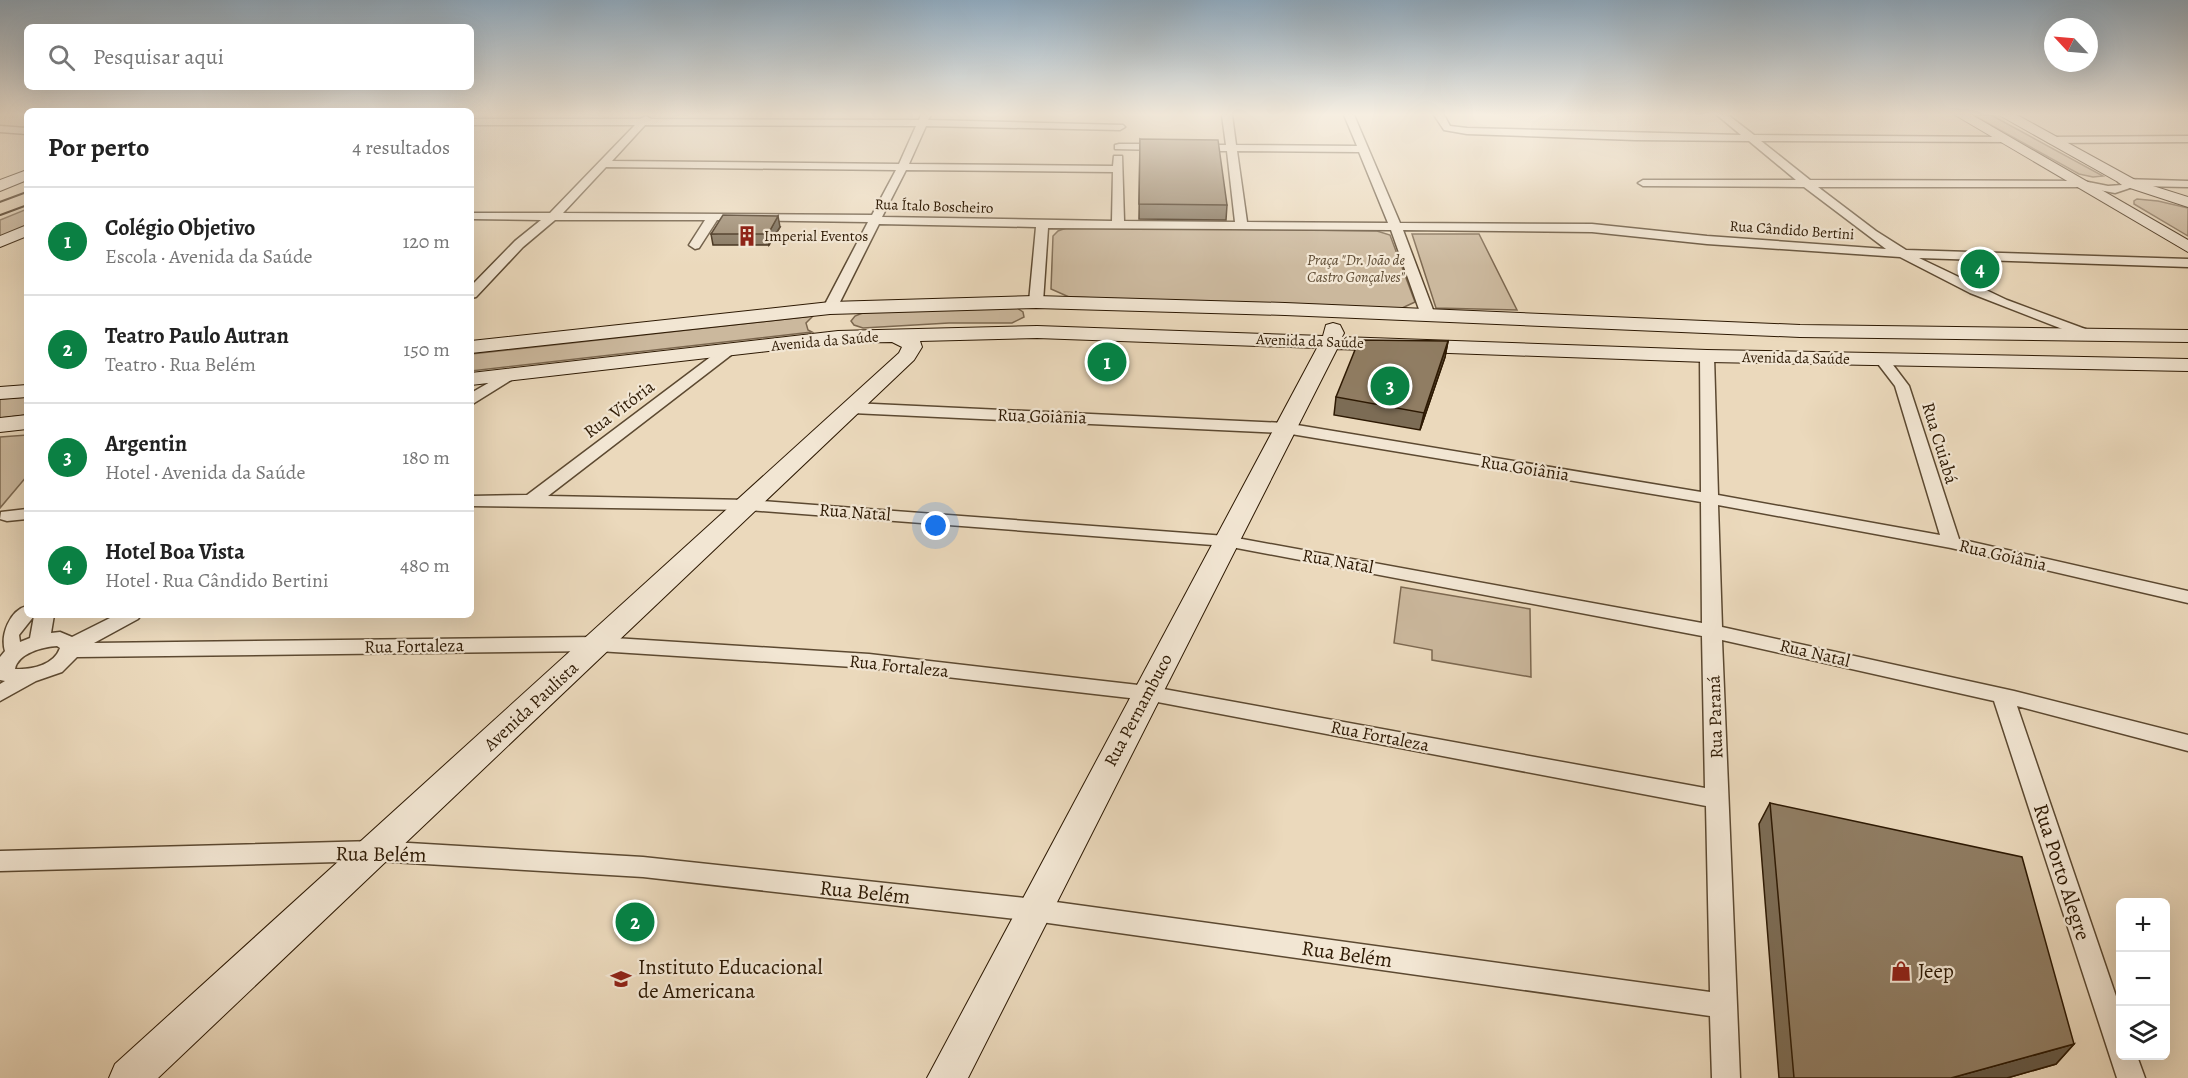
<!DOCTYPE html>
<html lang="pt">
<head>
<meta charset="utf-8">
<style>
  body { margin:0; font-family:Alegreya,serif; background:#f2f2f2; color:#222 }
  .controls { position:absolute; right:18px; bottom:18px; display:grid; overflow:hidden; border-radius:9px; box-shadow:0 6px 24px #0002 }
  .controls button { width:54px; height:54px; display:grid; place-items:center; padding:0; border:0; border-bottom:2px solid #e0e0e0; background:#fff; color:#222; font:30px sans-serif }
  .compass { position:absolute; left:2044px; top:18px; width:54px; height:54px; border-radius:50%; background:#fff; box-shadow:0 6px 24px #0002; rotate:296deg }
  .you { position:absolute; left:936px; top:526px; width:21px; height:21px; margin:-15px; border:4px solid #fff; border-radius:50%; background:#1a73e8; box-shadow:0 0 0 9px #1a73e833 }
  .badge { display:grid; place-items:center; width:39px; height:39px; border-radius:50%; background:#0b8043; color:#fff; font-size:20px; font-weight:700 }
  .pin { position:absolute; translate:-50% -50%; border:3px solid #fff; box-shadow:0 2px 6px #0006 }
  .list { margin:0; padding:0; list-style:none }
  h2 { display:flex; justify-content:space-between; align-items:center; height:78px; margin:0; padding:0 24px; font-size:26px }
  h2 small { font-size:20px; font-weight:400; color:#767676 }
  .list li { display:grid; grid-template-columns:39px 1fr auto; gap:18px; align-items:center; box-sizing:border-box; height:108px; padding:0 24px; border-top:2px solid #e0e0e0 }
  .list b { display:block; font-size:22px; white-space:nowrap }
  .list p { margin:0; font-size:20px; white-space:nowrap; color:#767676 }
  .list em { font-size:20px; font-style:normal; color:#767676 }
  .icon { flex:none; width:33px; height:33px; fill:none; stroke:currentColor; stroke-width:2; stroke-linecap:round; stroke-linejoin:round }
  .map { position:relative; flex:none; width:2188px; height:1078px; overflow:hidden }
  .search { position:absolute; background:#fff; box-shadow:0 6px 24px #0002; left:24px; top:24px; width:450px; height:66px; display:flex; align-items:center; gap:15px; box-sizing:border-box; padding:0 21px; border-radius:9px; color:#767676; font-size:22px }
  .panel { position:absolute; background:#fff; box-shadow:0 6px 24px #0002; left:24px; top:108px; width:450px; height:510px; border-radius:9px }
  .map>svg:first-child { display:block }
  .green { fill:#cbb89d; stroke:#7c6850; stroke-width:1.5 }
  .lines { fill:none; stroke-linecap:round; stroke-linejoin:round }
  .street-casing { stroke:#5c4931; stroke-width:3 }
  .secondary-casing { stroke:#2d1903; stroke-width:2 }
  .primary-casing { stroke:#2d1903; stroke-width:4 }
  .street { fill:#f2e6d3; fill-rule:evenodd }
  .secondary { fill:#f2e6d3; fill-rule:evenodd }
  .primary { fill:#ebd9bc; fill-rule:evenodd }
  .wall { fill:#7c6c55; stroke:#2d1903; stroke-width:1.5 }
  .shaded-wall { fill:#655845; stroke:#2d1903; stroke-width:1.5 }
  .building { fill:#907d63; stroke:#2d1903; stroke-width:1.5 }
  .labels { text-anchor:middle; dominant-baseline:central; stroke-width:4.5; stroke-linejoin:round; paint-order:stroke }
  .far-street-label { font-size:15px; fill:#2d1903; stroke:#f2e6d3 }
  .far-poi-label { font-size:15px; fill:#2d1903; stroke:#f2e6d3; text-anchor:start }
  .far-park-label { font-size:15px; font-style:italic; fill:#5c4931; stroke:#f2e6d3 }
  .street-label { font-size:18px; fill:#2d1903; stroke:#f2e6d3 }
  .near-street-label { font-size:21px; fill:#2d1903; stroke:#f2e6d3 }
  .near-poi-label { font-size:21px; fill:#2d1903; stroke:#f2e6d3; text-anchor:start }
</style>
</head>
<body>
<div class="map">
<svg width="2188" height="1078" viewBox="0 0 2188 1078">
  <rect width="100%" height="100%" fill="#ebd9bc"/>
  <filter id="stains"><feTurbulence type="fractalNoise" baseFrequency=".00333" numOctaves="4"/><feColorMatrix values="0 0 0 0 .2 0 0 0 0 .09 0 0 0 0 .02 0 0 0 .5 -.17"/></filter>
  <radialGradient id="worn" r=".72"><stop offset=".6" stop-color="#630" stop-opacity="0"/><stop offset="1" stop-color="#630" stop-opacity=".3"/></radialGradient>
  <path class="green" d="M 1973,115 L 1991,115 L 2103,176 L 2093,177 L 2079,174 Z
    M 2137,199 L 2158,201 L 2188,208 L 2188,236 L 2134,204 L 2134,201 Z
    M 27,209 L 27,226 L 0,237 L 0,220 Z
    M 1069,227 L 1377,231 L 1390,235 L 1415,302 L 1400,309 L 1069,297 L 1051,289 L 1053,236 L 1058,231 Z
    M 1412,234 L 1479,234 L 1517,310 L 1436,308 Z
    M 1017,308 L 1023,312 L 1024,317 L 1012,323 L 949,323 L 863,328 L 854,325 L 851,321 L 855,316 L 865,312 Z
    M 813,316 L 806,323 L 808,330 L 812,332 L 471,371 L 471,354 Z
    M 27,397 L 27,415 L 0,418 L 0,399 Z
    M 27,435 L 27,476 L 0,508 L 0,437 Z
    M 1401,587 L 1530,609 L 1531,677 L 1432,660 L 1432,650 L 1394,643 Z"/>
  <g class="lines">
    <g class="street-casing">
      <path id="street" d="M 921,115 L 931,115 L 928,120 L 1123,125 L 1125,127 L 1120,130 L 926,126 L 909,164 L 1113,166 L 1114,156 L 1122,156 L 1124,221 L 1235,222 L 1227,151 L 1196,151 L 1191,148 L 1196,145 L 1226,145 L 1222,115 L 1232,115 L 1236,145 L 1357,146 L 1344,115 L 1354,115 L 1400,223 L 1592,224 L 1707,236 L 1886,249 L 1804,187 L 1643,186 L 1638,183 L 1643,180 L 1796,180 L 1749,141 L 1635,140 L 1467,134 L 1444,130 L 1434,115 L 1444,115 L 1450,126 L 1467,128 L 1741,135 L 1717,115 L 1728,115 L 1754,135 L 2006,137 L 2011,140 L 2010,142 L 1761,141 L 1810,180 L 2083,181 L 2108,186 L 2122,185 L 2118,182 L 2123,179 L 2188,181 L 2188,187 L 2136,186 L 2115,193 L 2083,187 L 1818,187 L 1876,231 L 1906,250 L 2188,259 L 2188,267 L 1919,258 L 2007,300 L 2088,330 L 2090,333 L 2083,337 L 1970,293 L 1900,257 L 1707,244 L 1592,232 L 1403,230 L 1435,315 L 1428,319 L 1421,315 L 1391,230 L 1048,228 L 1043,302 L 1036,306 L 1029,302 L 1036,227 L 879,224 L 837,308 L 830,312 L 823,308 L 868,222 L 717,220 L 699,248 L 695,249 L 689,245 L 705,220 L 555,220 L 523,247 L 476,297 L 471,298 L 471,286 L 515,241 L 541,220 L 471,219 L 471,213 L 550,213 L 635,125 L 471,125 L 471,119 L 640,119 L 646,116 L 651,119 L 919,120 ZM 645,125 L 916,126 L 899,164 L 612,161 ZM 1237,151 L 1359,152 L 1388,223 L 1247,222 ZM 606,167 L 896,170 L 872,215 L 563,213 ZM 906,170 L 1113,172 L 1112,221 L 882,217 Z
        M 0,126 L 27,128 L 27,134 L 0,132 Z
        M 2188,136 L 2188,142 L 2050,143 L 2045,140 L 2050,137 Z
        M 1119,144 L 1162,144 L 1167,147 L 1162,150 L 1115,149 L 1115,145 Z
        M 730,345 L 737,349 L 735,352 L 548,496 L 748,500 L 1226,536 L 1702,623 L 1701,502 L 1285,433 L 852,413 L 844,408 L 852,403 L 1285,423 L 1701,492 L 1700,356 L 1707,352 L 1714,356 L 1718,495 L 1940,535 L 1895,386 L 1875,360 L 1877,357 L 1887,357 L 1909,386 L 1959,539 L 2188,591 L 2188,603 L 1951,548 L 1718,505 L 1722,627 L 2014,691 L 2188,735 L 2188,751 L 2017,706 L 2120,1008 L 2120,1056 L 2137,1056 L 2145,1078 L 2117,1078 L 1994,701 L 1722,640 L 1740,1078 L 1712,1078 L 1710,1016 L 1034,921 L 643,877 L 375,861 L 0,871 L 0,851 L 375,841 L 643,857 L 1034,899 L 1710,992 L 1706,806 L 1147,700 L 869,668 L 598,651 L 77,657 L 62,672 L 36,681 L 0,701 L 0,684 L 5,681 L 0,680 L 0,657 L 5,651 C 0,635 10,610 27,606 L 27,615 L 54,615 L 51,633 L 60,632 L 72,637 L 116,615 L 141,615 L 138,619 L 94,643 L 598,637 L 869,654 L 1147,686 L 1705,788 L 1702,636 L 1226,546 L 748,510 L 471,506 L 471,496 L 527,495 L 725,346 ZM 34,616 L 30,638 L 20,642 L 19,635 ZM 57,646 L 60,648 C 54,665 32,670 15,669 C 18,653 43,647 57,646 Z
        M 511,370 L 516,371 L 518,374 L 516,377 L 471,405 L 471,393 Z
        M 27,509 L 27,519 L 7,521 L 0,519 L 1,512 Z"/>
    </g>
    <g class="secondary-casing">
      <path id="secondary" d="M 1955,115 L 1972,115 L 2188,240 L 2188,252 Z
        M 1999,115 L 2017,115 L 2137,181 L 2188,197 L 2188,207 L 2127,187 Z
        M 27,170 L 27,180 L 0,191 L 0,180 Z
        M 27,225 L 27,236 L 0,247 L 0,236 Z
        M 1036,296 L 1285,303 L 1800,325 L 2188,330 L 2188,342 L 1800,337 L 1285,315 L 1036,308 L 830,314 L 471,353 L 471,341 L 830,302 Z
        M 1333,323 L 1340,325 L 1344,333 L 1342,337 L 1707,350 L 2188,359 L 2188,371 L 1707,362 L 1337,349 L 968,1078 L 927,1078 L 1317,348 L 1037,338 L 920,341 L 922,347 L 914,360 L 158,1078 L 109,1078 L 115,1064 L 899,353 L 902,347 L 892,342 L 838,343 L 471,385 L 471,373 L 838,331 L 1037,326 L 1323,336 L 1326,325 Z
        M 27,385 L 27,397 L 0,399 L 0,387 Z
        M 27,415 L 27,429 L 0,432 L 0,418 Z"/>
    </g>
    <g class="primary-casing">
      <path id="primary" d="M 27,193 L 27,204 L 0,214 L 0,203 Z"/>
    </g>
    <use href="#street" class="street"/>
    <use href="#secondary" class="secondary"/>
    <use href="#primary" class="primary"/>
  </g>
  <path class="wall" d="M 1140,139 L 1227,205 L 1226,220 L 1139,219 Z
    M 780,227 L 769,245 L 713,245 L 711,234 Z
    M 1448,341 L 1445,357 L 1420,430 L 1334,415 L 1336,397 Z
    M 1770,803 L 2074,1044 L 2056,1064 L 2007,1078 L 1779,1078 L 1759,824 Z"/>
  <path class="shaded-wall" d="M 778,216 L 780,227 L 769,245 L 768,234 Z
    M 1448,341 L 1445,357 L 1420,430 L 1424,413 Z
    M 2074,1044 L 2056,1064 L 2007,1078 L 1951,1078 Z"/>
  <path class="building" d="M 1140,139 L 1218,140 L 1227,205 L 1139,204 Z
    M 723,215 L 778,216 L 768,234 L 711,234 Z
    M 1359,340 L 1448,341 L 1424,413 L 1336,397 Z
    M 1770,803 L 2022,857 L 2074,1044 L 1951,1078 L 1794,1078 Z"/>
  <linearGradient id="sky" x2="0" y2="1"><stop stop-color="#8fa9bd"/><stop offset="0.43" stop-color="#f6eee1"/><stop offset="1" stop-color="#f6eee1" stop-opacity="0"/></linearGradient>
  <rect width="2188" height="266" fill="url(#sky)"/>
  <defs>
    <g id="building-bare" transform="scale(1.62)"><path d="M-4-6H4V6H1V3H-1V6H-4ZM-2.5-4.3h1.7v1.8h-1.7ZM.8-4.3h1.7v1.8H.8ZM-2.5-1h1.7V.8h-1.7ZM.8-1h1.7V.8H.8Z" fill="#8f2418" stroke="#f2e6d3" stroke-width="2.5" paint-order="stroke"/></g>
    <g id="shop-bare" transform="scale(1.62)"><path d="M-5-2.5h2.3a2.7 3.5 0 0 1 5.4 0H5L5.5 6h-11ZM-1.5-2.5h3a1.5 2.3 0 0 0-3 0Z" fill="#8f2418" stroke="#f2e6d3" stroke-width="2.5" paint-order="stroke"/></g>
    <g id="school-bare" transform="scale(1.62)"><path d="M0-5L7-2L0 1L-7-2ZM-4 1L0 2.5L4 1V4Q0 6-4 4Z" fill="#8f2418" stroke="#f2e6d3" stroke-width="2.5" paint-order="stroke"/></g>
  </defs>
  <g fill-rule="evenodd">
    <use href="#building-bare" x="747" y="236"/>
    <use href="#shop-bare" x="1901" y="971"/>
    <use href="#school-bare" x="621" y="979"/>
  </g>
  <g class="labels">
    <g class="far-street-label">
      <text transform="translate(934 206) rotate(2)">Rua Ítalo Boscheiro</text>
      <text transform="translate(1792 230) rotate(4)">Rua Cândido Bertini</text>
      <text transform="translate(825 341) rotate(-5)">Avenida da Saúde</text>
      <text transform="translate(1310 341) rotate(2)">Avenida da Saúde</text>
      <text transform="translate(1796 358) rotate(1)">Avenida da Saúde</text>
    </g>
    <g class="far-poi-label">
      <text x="764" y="236">Imperial Eventos</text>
    </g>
    <g class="far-park-label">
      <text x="1356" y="260">Praça "Dr. João de<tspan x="1356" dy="17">Castro Gonçalves"</tspan></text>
    </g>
    <g class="street-label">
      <text transform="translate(619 409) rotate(-37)">Rua Vitória</text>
      <text transform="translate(1042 416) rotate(2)">Rua Goiânia</text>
      <text transform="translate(1940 443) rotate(73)">Rua Cuiabá</text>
      <text transform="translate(1525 468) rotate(9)">Rua Goiânia</text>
      <text transform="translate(855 512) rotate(4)">Rua Natal</text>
      <text transform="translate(2003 555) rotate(13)">Rua Goiânia</text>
      <text transform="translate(1338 561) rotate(10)">Rua Natal</text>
      <text transform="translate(414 646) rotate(-1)">Rua Fortaleza</text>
      <text transform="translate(1815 653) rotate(13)">Rua Natal</text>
      <text transform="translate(899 666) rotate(6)">Rua Fortaleza</text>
      <text transform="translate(531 706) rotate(-43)">Avenida Paulista</text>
      <text transform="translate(1138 710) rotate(-62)">Rua Pernambuco</text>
      <text transform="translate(1715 717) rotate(-92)">Rua Paraná</text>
      <text transform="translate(1380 736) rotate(11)">Rua Fortaleza</text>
    </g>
    <g class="near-street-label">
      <text transform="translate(381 854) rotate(1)">Rua Belém</text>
      <text transform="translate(2062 872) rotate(72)">Rua Porto Alegre</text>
      <text transform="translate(865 892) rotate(6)">Rua Belém</text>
      <text transform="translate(1347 954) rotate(8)">Rua Belém</text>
    </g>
    <g class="near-poi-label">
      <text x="638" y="967">Instituto Educacional<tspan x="638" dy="24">de Americana</tspan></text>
      <text x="1918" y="971">Jeep</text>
    </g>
  </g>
  <rect width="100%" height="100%" filter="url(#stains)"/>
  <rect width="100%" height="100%" fill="url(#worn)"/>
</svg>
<div class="controls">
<button>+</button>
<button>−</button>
<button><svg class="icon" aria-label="layers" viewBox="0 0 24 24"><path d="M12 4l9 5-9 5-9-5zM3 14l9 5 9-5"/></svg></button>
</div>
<svg class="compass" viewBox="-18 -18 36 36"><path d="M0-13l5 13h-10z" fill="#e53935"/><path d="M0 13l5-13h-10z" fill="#767676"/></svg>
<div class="you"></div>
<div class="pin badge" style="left:1107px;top:362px">1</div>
<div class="pin badge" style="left:635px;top:922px">2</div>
<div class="pin badge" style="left:1390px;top:386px">3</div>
<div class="pin badge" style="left:1980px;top:269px">4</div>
<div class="search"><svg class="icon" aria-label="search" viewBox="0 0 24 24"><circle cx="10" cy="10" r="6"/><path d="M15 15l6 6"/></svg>Pesquisar aqui</div>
<section class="panel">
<h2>Por perto<small>4 resultados</small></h2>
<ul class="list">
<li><span class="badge">1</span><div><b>Colégio Objetivo</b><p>Escola · Avenida da Saúde</p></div><em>120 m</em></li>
<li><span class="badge">2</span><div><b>Teatro Paulo Autran</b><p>Teatro · Rua Belém</p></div><em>150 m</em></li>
<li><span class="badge">3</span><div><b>Argentin</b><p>Hotel · Avenida da Saúde</p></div><em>180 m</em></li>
<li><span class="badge">4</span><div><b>Hotel Boa Vista</b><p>Hotel · Rua Cândido Bertini</p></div><em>480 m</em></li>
</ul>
</section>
</div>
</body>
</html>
